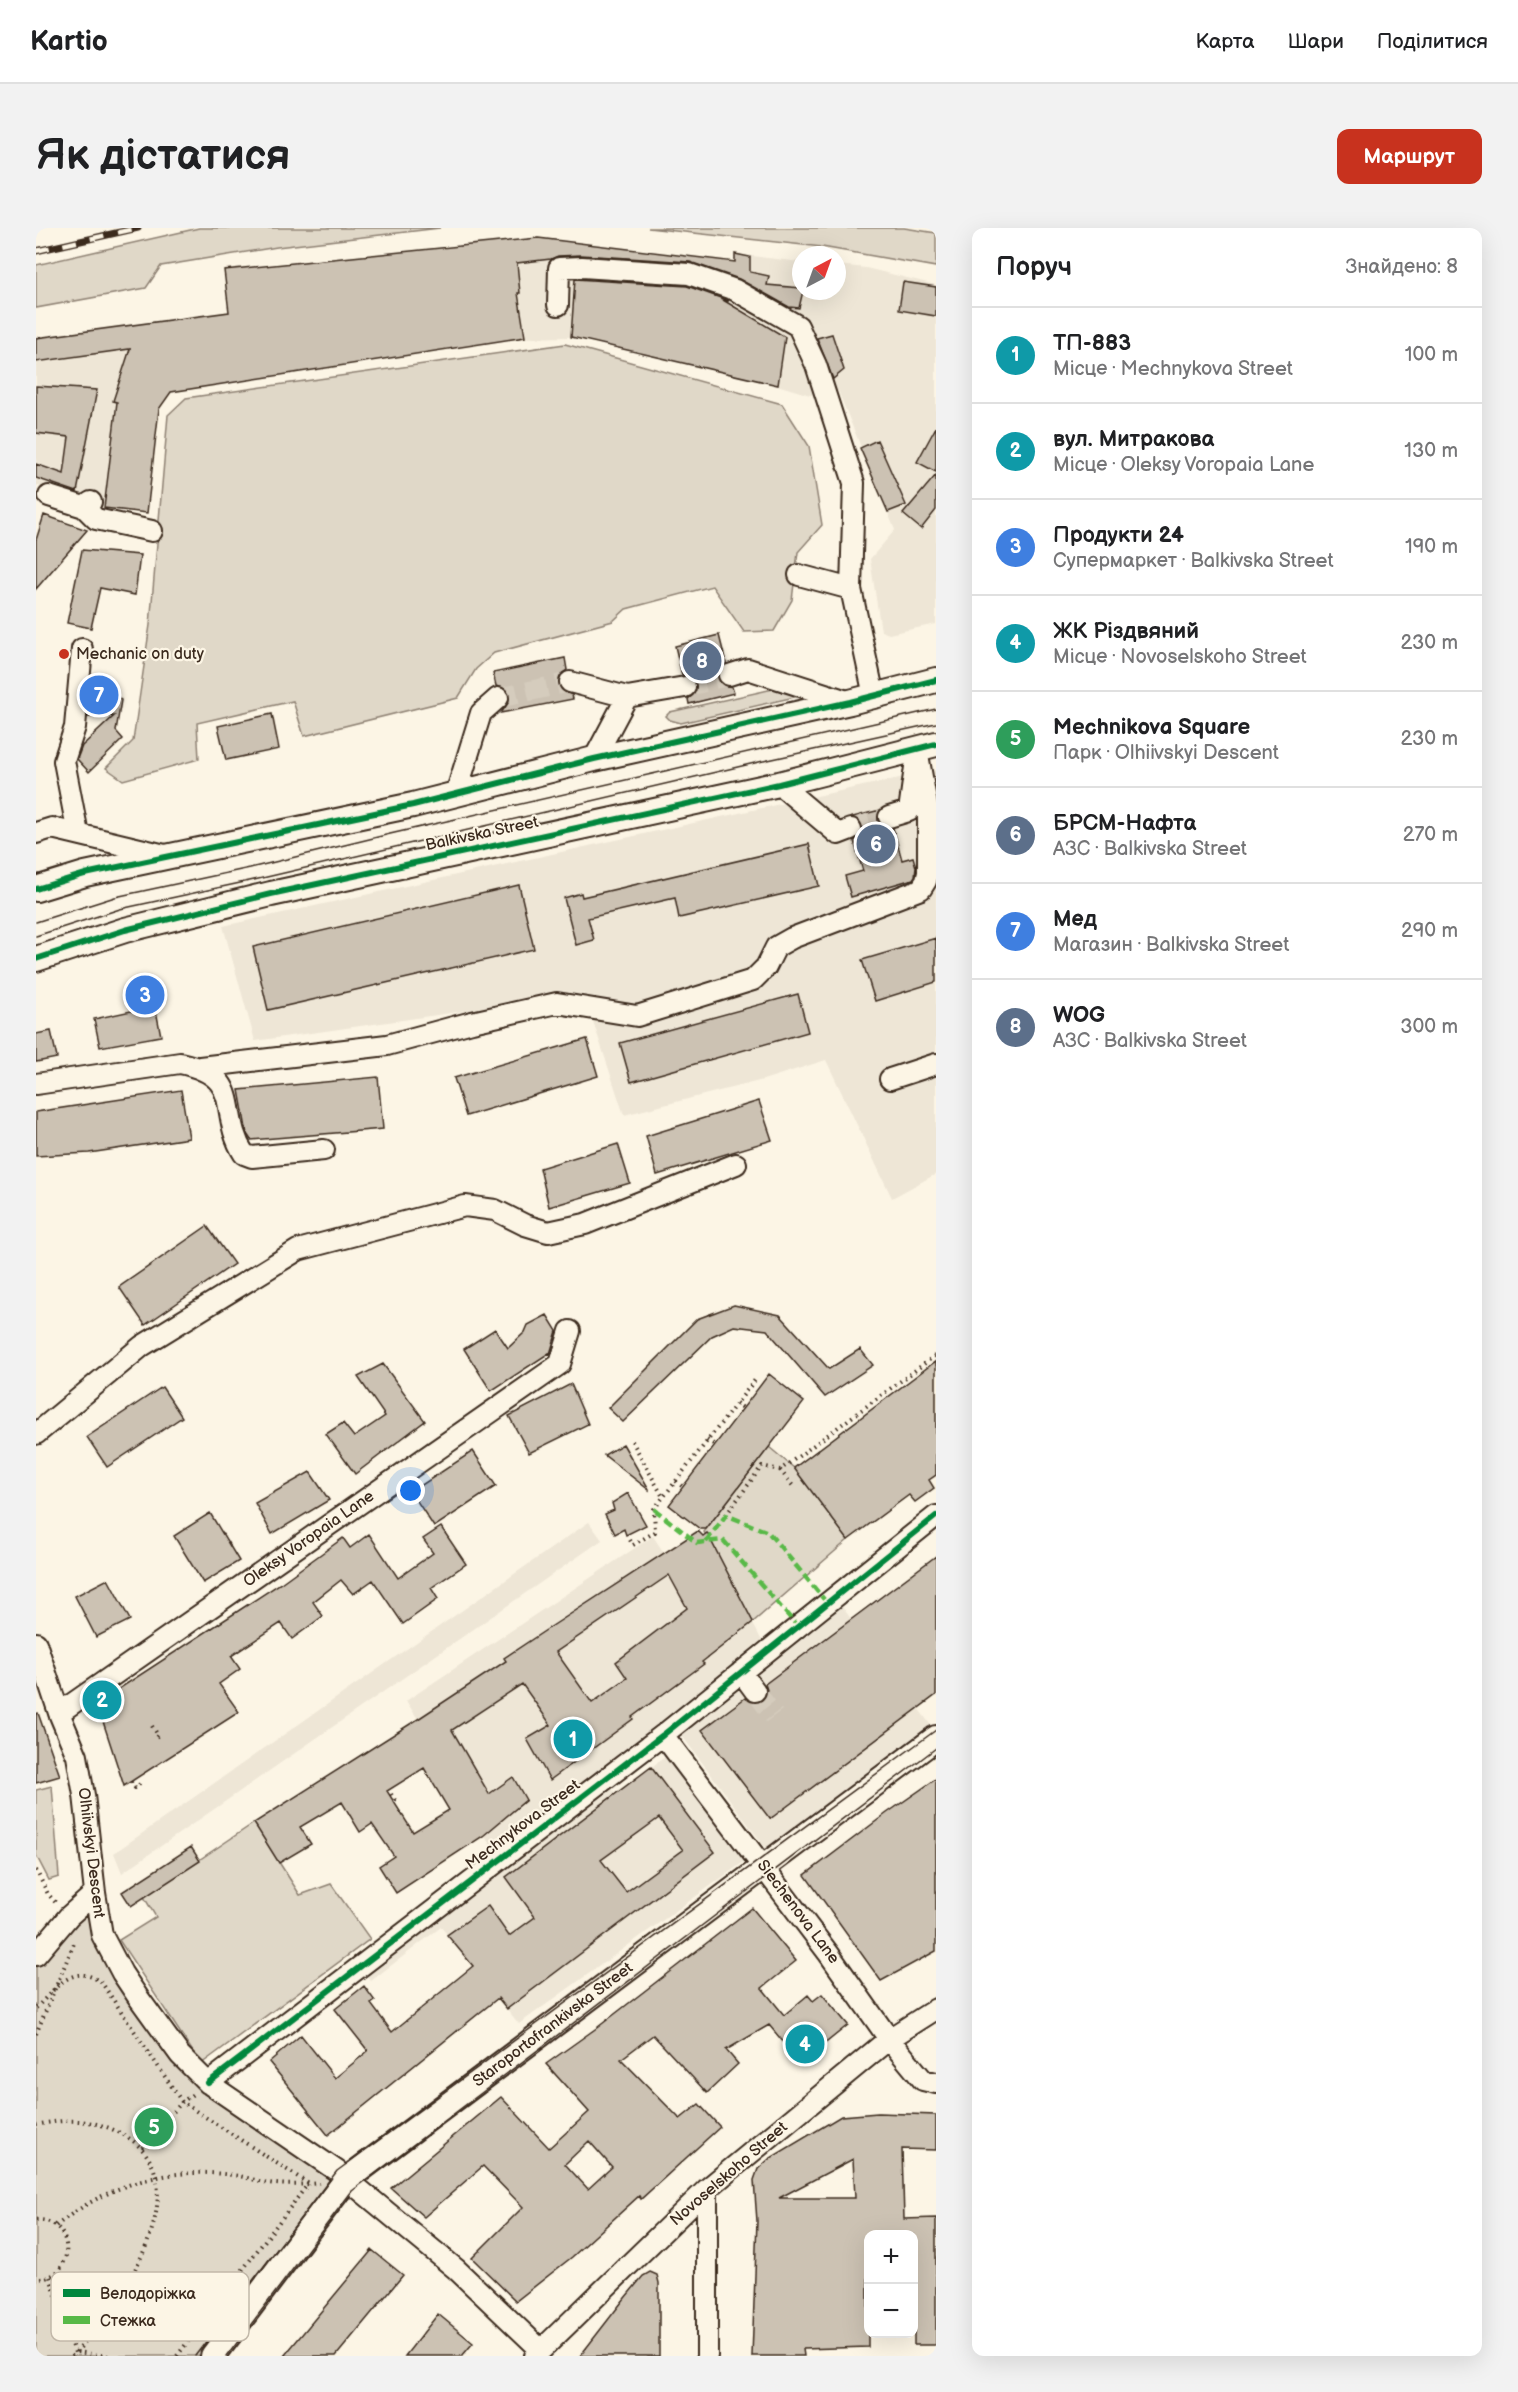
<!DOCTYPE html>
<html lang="uk">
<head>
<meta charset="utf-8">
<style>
  body { margin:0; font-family:"Balsamiq Sans",sans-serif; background:#f2f2f2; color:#202124 }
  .controls { position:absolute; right:18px; bottom:18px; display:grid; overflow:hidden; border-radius:12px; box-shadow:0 6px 24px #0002 }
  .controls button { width:54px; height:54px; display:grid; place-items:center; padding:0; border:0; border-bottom:2px solid #e0e0e0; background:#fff; color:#202124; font:30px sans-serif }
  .compass { position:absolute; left:756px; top:18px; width:54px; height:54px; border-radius:50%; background:#fff; box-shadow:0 6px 24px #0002; rotate:41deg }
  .you { position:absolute; left:375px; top:1263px; width:21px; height:21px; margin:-15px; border:4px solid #fff; border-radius:50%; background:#1a73e8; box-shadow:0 0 0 9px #1a73e833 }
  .badge { display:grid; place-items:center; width:39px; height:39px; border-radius:50%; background:#c8321e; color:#fff; font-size:20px; font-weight:700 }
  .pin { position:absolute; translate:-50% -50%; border:3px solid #fff; box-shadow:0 2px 6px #0006 }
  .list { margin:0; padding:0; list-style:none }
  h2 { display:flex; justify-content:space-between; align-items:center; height:78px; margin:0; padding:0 24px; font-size:26px }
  h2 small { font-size:20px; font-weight:400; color:#757577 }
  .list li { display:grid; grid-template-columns:39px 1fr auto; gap:18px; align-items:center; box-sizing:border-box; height:96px; padding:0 24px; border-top:2px solid #e0e0e0 }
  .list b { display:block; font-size:22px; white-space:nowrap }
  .list p { margin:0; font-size:20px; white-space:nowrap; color:#757577 }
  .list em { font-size:20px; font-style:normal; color:#757577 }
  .map { position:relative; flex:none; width:900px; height:2128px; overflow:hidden; border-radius:12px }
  header { display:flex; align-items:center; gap:36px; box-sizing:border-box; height:84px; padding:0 30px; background:#fff; border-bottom:2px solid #e0e0e0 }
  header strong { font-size:28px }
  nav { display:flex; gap:33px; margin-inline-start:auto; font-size:21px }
  .intro { display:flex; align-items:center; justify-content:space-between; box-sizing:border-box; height:144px; padding:0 36px }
  h1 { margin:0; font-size:42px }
  .button { padding:15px 27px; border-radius:12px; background:#c8321e; color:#fff; font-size:21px; font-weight:700 }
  main { display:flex; gap:36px; padding:0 36px }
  aside { flex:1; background:#fff; border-radius:12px; box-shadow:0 6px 24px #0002 }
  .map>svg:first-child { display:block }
  .built { fill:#eee6d6 }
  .green { fill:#e0d8c8; stroke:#8e8173; stroke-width:1.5 }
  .building { fill:#ccc2b3; stroke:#3b2a1e; stroke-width:1.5; fill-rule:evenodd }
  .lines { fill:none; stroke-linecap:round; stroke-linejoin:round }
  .minor-tunnel { stroke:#d5ccbd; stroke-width:20; stroke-dasharray:20 10; stroke-linecap:butt }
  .minor-casing { stroke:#3b2a1e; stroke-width:24 }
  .major-casing { stroke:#3b2a1e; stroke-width:28 }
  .path { stroke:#3b2a1e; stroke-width:4; stroke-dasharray:1.5 4.5; stroke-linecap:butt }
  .minor { stroke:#fcf5e5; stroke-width:20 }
  .major { stroke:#fcf5e5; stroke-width:24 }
  .tram { stroke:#3b2a1e; stroke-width:1.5 }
  .rail-casing { stroke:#3b2a1e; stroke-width:7 }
  .rail { stroke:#fcf5e5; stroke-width:4.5; stroke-dasharray:14; stroke-linecap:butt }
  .quiet { stroke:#58b947; stroke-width:4.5; stroke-dasharray:9 4.5; stroke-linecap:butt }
  .cycleway-casing { stroke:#fcf5e5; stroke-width:10 }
  .cycleway { stroke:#00873e; stroke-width:6 }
  .poi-dot { fill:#c8321e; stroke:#fcf5e5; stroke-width:2 }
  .labels { text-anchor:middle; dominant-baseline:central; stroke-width:4.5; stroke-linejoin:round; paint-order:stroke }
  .poi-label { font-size:16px; fill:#3b2a1e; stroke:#fcf5e5; text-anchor:start }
  .street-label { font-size:16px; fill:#3b2a1e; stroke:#fcf5e5 }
  .key { fill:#fcf5e5; stroke:#c2b8a9; stroke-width:1.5 }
  .key-label { font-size:16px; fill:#3b2a1e }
</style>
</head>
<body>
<header>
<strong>Kartio</strong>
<nav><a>Карта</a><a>Шари</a><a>Поділитися</a></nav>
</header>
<div class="intro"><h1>Як дістатися</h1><a class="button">Маршрут</a></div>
<main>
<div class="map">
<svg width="900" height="2128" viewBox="0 0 900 2128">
  <rect width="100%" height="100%" fill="#fcf5e5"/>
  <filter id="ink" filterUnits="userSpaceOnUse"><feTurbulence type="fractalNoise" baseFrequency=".0167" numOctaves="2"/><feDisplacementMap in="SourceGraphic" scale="12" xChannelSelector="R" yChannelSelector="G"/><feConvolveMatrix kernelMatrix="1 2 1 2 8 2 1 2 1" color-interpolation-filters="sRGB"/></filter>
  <g filter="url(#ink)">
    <path class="built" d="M 502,10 L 698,34 L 699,26 L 765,34 L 765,63 L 801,63 L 801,37 L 830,40 L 900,57 L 900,396 L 853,406 L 845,403 L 834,331 L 859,302 L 802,163 L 774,167 L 741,157 L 535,109 L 482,110 L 135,164 L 123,181 L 111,285 L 68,280 L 26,261 L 8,260 L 0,257 L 0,110 L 275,74 L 269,33 Z
      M 900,542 L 900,946 L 856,970 L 790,832 L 727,852 L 588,887 L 548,766 L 219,813 L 187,698 Z
      M 553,1294 L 566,1312 L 86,1645 L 78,1625 Z
      M 617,1308 L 628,1325 L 647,1313 L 656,1330 L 676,1316 L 727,1415 L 461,1629 L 398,1515 L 370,1473 Z
      M 801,1372 L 900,1504 L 738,1631 L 641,1501 Z
      M 629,1529 L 709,1633 L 483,1796 L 405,1699 L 335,1753 L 328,1744 L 572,1557 L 580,1565 Z"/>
    <path class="green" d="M 163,0 L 404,0 L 241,19 L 125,38 L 110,60 L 0,80 L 0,37 Z
      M 612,0 L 868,0 L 900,5 L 900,39 L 786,19 Z
      M 529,116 L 746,176 L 773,218 L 786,297 L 762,324 L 756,372 L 738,403 L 708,404 L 676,358 L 590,381 L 577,393 L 458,425 L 440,441 L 422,470 L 268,508 L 257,473 L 161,495 L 163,531 L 87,552 L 70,540 L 97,513 L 114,397 L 132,187 L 150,170 Z
      M 737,461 L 761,464 L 763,468 L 645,495 L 634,492 L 630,488 L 634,484 Z
      M 733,1219 L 758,1240 L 812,1312 L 717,1394 L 676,1316 L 668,1304 Z
      M 16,1558 L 23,1649 L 13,1652 L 0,1627 L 0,1562 Z
      M 218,1595 L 264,1667 L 295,1656 L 334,1711 L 165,1836 L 83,1712 L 120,1689 L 108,1669 Z
      M 59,1665 L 63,1693 L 144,1827 L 301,1943 L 177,2128 L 0,2128 L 0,1727 Z"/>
    <path class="building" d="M 502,10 L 699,34 L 699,26 L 714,29 L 714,44 L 733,48 L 731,57 L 765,60 L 767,63 L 763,80 L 753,79 L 703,51 L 654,34 L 545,27 L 522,28 L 515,31 L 481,35 L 484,65 L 482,65 L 489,109 L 135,164 L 123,181 L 111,285 L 68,280 L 81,174 L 77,173 L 94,121 L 0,134 L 0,110 L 193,84 L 188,42 Z
      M 539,51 L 651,58 L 693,73 L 687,72 L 749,109 L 742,157 L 535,109 Z
      M 867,54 L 900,59 L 900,88 L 863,82 Z
      M 796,106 L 808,142 L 797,151 L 781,110 Z
      M 0,158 L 61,162 L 41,264 L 0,250 L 0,236 L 28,246 L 33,209 L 0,205 Z
      M 900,199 L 900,244 L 881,234 Z
      M 841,212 L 870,277 L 852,284 L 824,220 Z
      M 900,247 L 900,282 L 885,301 L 867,286 Z
      M 8,287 L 51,302 L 0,361 L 0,312 Z
      M 46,322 L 104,327 L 99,367 L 64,360 L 55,400 L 31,395 Z
      M 683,407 L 690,435 L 684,439 L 681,450 L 685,456 L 696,459 L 698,465 L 653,476 L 652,471 L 660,464 L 661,456 L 654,448 L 646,447 L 639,418 Z
      M 529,430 L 531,442 L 525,446 L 522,457 L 526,463 L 536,467 L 537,471 L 465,485 L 473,474 L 474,468 L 471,462 L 460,458 L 457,445 Z
      M 56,450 L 85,472 L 80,503 L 87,511 L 53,544 L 41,531 L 46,518 L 78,488 L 52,489 Z
      M 236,486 L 243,521 L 190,532 L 182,498 Z
      M 844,582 L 842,593 L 850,600 L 857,600 L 866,632 L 877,629 L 880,639 L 879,648 L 877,651 L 815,669 L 809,648 L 827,643 L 818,613 L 825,608 L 826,597 L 823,592 L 817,589 Z
      M 773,616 L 783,658 L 643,690 L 639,670 L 552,690 L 558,712 L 540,717 L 528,670 L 545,665 L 546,669 Z
      M 483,657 L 498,721 L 232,782 L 217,719 Z
      M 900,710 L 900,754 L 839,773 L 826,732 Z
      M 116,762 L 125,808 L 64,819 L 58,791 L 100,782 L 96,766 Z
      M 762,766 L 772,804 L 595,854 L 584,815 Z
      M 15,803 L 21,830 L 0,834 L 0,806 Z
      M 551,811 L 562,848 L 430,888 L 418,850 Z
      M 342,849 L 347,901 L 215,912 L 211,906 L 203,862 Z
      M 145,862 L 153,910 L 53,925 L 0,928 L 0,884 Z
      M 723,873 L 736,912 L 621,947 L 610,908 Z
      M 582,916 L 594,955 L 513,979 L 504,940 Z
      M 171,998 L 198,1036 L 109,1097 L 83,1059 Z
      M 698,1077 L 744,1087 L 793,1141 L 824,1121 L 837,1137 L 789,1169 L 731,1102 L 698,1098 L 676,1108 L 587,1194 L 572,1180 L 661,1091 Z
      M 511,1087 L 521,1103 L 514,1126 L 513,1125 L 455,1163 L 428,1121 L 459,1101 L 472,1120 L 489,1104 L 492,1097 Z
      M 900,1133 L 900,1247 L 893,1252 L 898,1260 L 879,1274 L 873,1267 L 812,1312 L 758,1240 Z
      M 347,1136 L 389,1193 L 319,1246 L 290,1206 L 307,1195 L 318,1209 L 349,1188 L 322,1149 Z
      M 733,1146 L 768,1174 L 670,1301 L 664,1301 L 633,1277 Z
      M 535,1156 L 552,1196 L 493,1225 L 473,1188 Z
      M 126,1159 L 146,1189 L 71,1239 L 51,1209 Z
      M 587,1216 L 613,1261 L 613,1262 L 568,1227 Z
      M 437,1223 L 460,1258 L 398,1299 L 375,1264 Z
      M 274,1244 L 293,1272 L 236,1306 L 219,1275 Z
      M 592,1265 L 610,1297 L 590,1307 L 588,1301 L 579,1306 L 569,1286 L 578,1282 L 576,1275 Z
      M 174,1285 L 203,1333 L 167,1355 L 138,1308 Z
      M 405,1299 L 430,1336 L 395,1360 L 402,1371 L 367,1396 L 337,1352 L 317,1366 L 305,1352 L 277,1374 L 287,1388 L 256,1411 L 245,1395 L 195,1428 L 204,1441 L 183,1456 L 203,1484 L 88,1558 L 61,1475 L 245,1355 L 307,1310 L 314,1320 L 333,1306 L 362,1350 L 397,1325 L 387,1311 Z
      M 662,1303 L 667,1308 L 671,1305 L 717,1394 L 666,1434 L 668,1436 L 596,1489 L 597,1491 L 514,1552 L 491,1511 L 515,1497 L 486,1456 L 416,1502 L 453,1566 L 477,1549 L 490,1572 L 447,1608 L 360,1665 L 343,1638 L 358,1628 L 336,1596 L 324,1604 L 306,1574 L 264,1599 L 275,1616 L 243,1635 L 218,1595 L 382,1491 L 470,1433 L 468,1430 L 513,1400 ZM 633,1347 L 651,1380 L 580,1434 L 591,1450 L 556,1475 L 520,1424 ZM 388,1540 L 413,1582 L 377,1604 L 351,1563 Z
      M 900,1328 L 900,1467 L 734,1591 L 666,1502 L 709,1470 L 720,1475 L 727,1472 L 731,1462 L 729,1456 Z
      M 72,1351 L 94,1392 L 60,1409 L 39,1368 Z
      M 2,1485 L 24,1548 L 0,1555 L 0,1486 Z
      M 615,1539 L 679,1624 L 471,1781 L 462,1770 L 292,1907 L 233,1834 L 265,1807 L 299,1850 L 332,1823 L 299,1781 L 328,1758 L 339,1773 L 335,1776 L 356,1804 L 437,1738 L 411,1707 L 452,1678 L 473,1708 L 499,1689 L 470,1649 ZM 623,1590 L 647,1622 L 590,1664 L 565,1632 Z
      M 900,1551 L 900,1723 L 845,1753 L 769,1647 L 851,1585 Z
      M 155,1619 L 164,1633 L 95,1678 L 86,1664 Z
      M 716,1680 L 760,1733 L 726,1760 L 748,1787 L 772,1767 L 777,1773 L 786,1766 L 812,1797 L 765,1835 L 733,1797 L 690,1822 L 702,1836 L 671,1865 L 617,1807 L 585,1831 L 644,1891 L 663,1876 L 684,1899 L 605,1971 L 603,1968 L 536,2029 L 480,2073 L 436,2030 L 487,1979 L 447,1938 L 388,1989 L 355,1960 L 465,1869 L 513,1920 L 553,1884 L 510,1836 L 562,1799 ZM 553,1913 L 576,1939 L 552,1961 L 529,1936 Z
      M 842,1885 L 900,1887 L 900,1922 L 866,1921 L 868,1991 L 900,1990 L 900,2117 L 878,2117 L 878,2007 L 832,2007 L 832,2119 L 767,2121 L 768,2128 L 716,2128 L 721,1993 L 718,1952 L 722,1941 L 733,1931 L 805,1888 ZM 817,1931 L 819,1970 L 743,1970 Z
      M 336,2022 L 367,2047 L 300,2128 L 248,2128 Z
      M 614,2044 L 621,2047 L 623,2055 L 623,2128 L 544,2128 L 589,2070 L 607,2048 Z
      M 402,2086 L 437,2115 L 426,2128 L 369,2128 Z"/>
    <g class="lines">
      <path class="minor-tunnel" d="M 649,459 L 693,447
        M 462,470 L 534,454
        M 815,601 L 853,589
        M 719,1463 L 738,1488"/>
      <g class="minor-casing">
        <path id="minor" d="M 522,77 L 523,40 L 546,39 L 653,46 L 699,62 L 762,98 L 780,137 L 818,255 L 815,361 L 838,468
          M 13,268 L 48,279 L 55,274
          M 48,279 L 60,291 L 116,303
          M 763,347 L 815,361
          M 693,447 L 712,441 L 814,474
          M 534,454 L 591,469
          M 558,531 L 591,469 L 649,459
          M 743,556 L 802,606 L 815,601
          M 420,566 L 445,485 L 462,470
          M 853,589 L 873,583 L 879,539
          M 0,605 L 16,600 L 133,628
          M 42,606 L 28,533 L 39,499 L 46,421
          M 164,839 L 351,817 L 436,794 L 521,775 L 601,788 L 717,752 L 730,739 L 740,719 L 756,710 L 885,661 L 890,653 L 892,645 L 892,583 L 881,521
          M 854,851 L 900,836
          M 0,856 L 144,835 C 211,849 181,884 208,926 L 216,929 L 288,922
          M 0,1206 L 106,1118 L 262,1022 L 429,978 L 459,982 L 489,997 L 512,1004 L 549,996 L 700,936
          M 0,1415 L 23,1485 L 41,1528 L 48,1567 L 59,1665 L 66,1707 L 86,1745 L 102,1769 L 144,1827 L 172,1855 L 301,1943 L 420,2041 L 505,2122
          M 705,1444 L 719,1463
          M 23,1485 L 524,1136 L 534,1103
          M 627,1507 L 793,1726 L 853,1811 L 887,1852 L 900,1855
          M 0,1727 L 33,1688 L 59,1665
          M 172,1855 L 627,1507 L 900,1288
          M 499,2128 L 671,1961 L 853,1811 L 900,1781
          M 671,2128 L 671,1961"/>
      </g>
      <g class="major-casing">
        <path id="major" d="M 0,661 L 49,646 L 377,577 L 558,531 L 814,474 L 900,452
          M 0,731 L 89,702 L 235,666 L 743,556 L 900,516
          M 177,2128 L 310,1952 L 900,1510"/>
      </g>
      <path class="path" d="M 700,1175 L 707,1180
        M 671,1212 L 679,1217
        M 596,1213 L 627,1269
        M 744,1242 L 757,1258
        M 640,1253 L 647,1259
        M 690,1287 L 726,1238 L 744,1242 L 900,1127
        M 594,1312 L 597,1317 L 619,1304 L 618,1281 L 719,1152
        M 116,1498 L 122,1507 L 120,1509
        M 95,1554 L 99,1560 L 105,1555
        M 355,1566 L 359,1572 L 357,1574
        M 0,1642 L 12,1666 L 20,1675
        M 0,1780 C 20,1760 37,1733 66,1755 L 146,1874 L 273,1956
        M 0,1806 L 39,1713
        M 0,1897 C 28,1891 53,1890 80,1903 C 164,1941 102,2048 62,2097 C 54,2107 46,2119 36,2128
        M 106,1920 L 146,1874 L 157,1866
        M 0,1992 C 40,1990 41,2052 0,2051
        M 20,1998 C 70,1957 132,1938 196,1947 C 207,1948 217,1952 228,1954 C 244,1958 266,1957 283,1955
        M 14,2049 L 40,2128
        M 41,2124 L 73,2128
        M 141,2128 L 272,1956"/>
      <use href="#minor" class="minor"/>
      <use href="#major" class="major"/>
      <path class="tram" d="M 0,694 L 79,669 L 214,640 L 354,606 L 900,481
        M 0,708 L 84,681 L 218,652 L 723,534 L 900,495
        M 159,2128 L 301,1943 L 900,1502
        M 191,2128 L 316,1963 L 900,1520"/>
      <g class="rail-casing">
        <path id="rail" d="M 0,23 L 102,0"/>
      </g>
      <use href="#rail" class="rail"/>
      <path class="quiet" d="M 618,1281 L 661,1315 L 687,1312 L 762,1399
        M 670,1314 L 690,1287 L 732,1304 L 791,1375"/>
      <g class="cycleway-casing">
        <path id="cycleway" d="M 0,661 L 49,646 L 377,577 L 558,531 L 814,474 L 900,452
          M 0,731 L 89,702 L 235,666 L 743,556 L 900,516
          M 172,1855 L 627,1507 L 900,1288"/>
      </g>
      <use href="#cycleway" class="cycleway"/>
    </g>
  </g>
  <circle class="poi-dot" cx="28" cy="426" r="6"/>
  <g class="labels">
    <g class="poi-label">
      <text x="40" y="426">Mechanic on duty</text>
    </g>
    <g class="street-label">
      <text transform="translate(446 606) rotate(-12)">Balkivska Street</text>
      <text transform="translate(273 1311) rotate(-35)">Oleksy Voropaia Lane</text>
      <text transform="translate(487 1597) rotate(-37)">Mechnykova Street</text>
      <text transform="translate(55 1625) rotate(83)">Olhiivskyi Descent</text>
      <text transform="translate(762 1684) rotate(53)">Siechenova Lane</text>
      <text transform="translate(517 1797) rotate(-37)">Staroportofrankivska Street</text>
      <text transform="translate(693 1946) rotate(-41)">Novoselskoho Street</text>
    </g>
  </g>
  <rect x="15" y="2044" width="198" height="69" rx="9" class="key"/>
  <rect x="27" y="2061" width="27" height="8" fill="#00873e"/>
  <rect x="27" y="2088" width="27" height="8" fill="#58b947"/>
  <g class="key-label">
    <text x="64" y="2071">Велодоріжка</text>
    <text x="64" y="2098">Стежка</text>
  </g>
</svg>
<div class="controls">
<button>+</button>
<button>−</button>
</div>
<svg class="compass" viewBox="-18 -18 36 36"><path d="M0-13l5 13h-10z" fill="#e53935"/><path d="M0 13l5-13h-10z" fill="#757577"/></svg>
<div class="you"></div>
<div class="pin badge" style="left:537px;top:1511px;background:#0f9aa8">1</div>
<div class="pin badge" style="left:66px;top:1472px;background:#0f9aa8">2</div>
<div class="pin badge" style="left:109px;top:767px;background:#3f7fe0">3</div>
<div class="pin badge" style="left:769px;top:1816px;background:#0f9aa8">4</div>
<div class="pin badge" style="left:118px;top:1899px;background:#2e9e5b">5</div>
<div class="pin badge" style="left:840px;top:616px;background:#5c6f8a">6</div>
<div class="pin badge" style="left:63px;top:467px;background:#3f7fe0">7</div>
<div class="pin badge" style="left:666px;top:433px;background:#5c6f8a">8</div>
</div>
<aside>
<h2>Поруч<small>Знайдено: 8</small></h2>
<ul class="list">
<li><span class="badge" style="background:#0f9aa8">1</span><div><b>ТП-883</b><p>Місце · Mechnykova Street</p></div><em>100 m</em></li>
<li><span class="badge" style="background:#0f9aa8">2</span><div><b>вул. Митракова</b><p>Місце · Oleksy Voropaia Lane</p></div><em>130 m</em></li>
<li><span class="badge" style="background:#3f7fe0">3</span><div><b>Продукти 24</b><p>Супермаркет · Balkivska Street</p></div><em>190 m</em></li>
<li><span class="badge" style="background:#0f9aa8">4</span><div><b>ЖК Різдвяний</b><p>Місце · Novoselskoho Street</p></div><em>230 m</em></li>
<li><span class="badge" style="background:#2e9e5b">5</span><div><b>Mechnikova Square</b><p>Парк · Olhiivskyi Descent</p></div><em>230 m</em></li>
<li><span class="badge" style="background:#5c6f8a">6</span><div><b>БРСМ-Нафта</b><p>АЗС · Balkivska Street</p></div><em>270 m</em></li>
<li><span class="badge" style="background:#3f7fe0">7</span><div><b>Мед</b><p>Магазин · Balkivska Street</p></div><em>290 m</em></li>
<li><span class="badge" style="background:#5c6f8a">8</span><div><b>WOG</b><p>АЗС · Balkivska Street</p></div><em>300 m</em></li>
</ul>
</aside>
</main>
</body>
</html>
